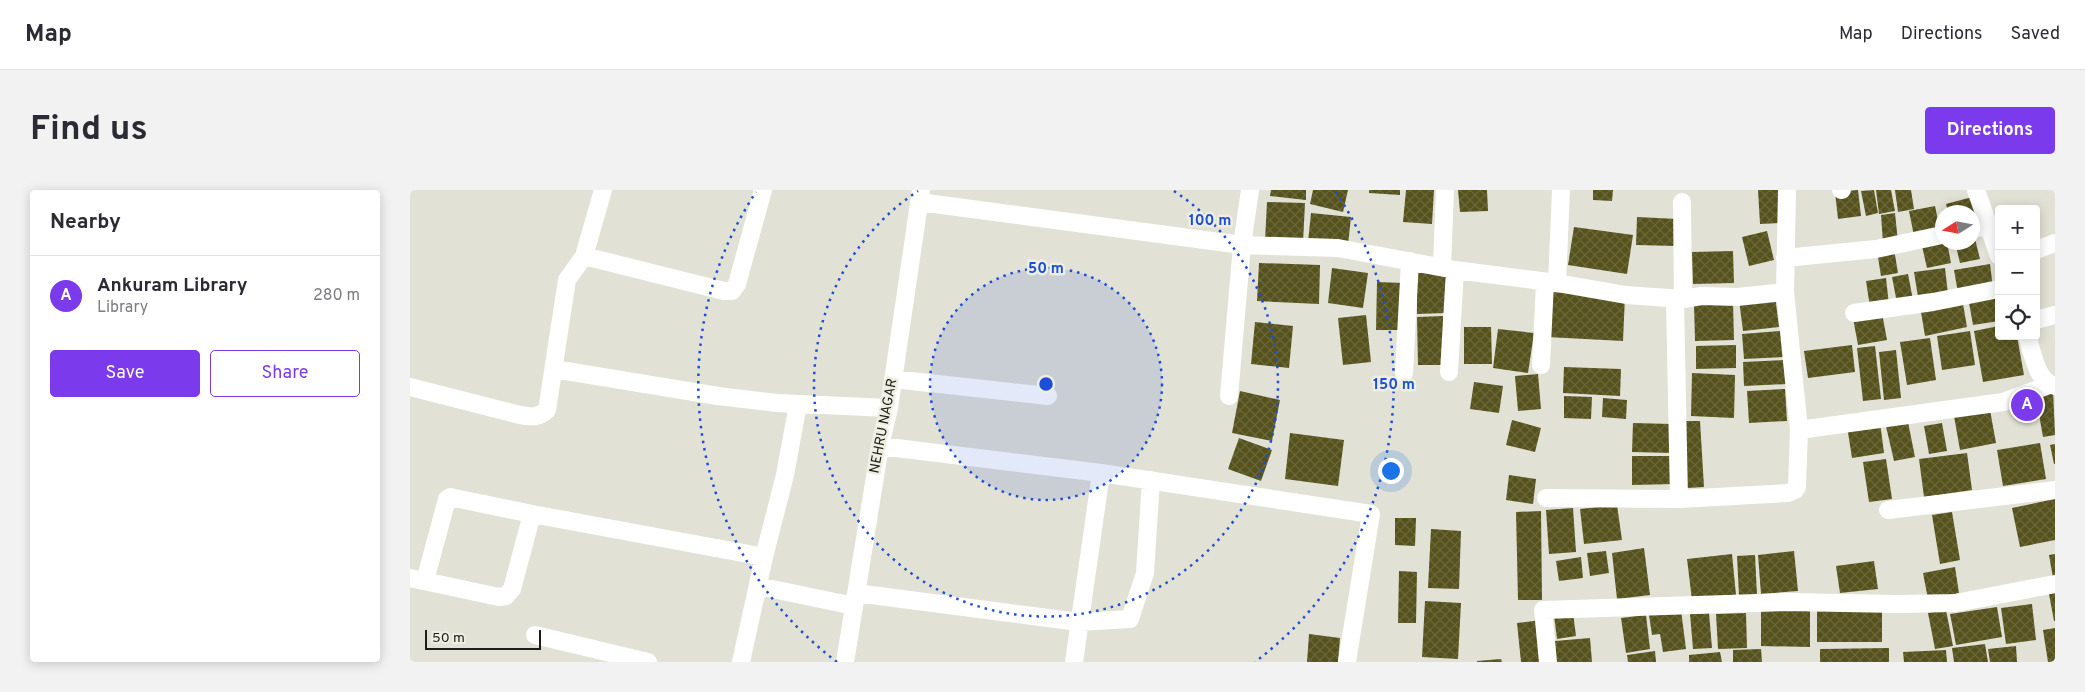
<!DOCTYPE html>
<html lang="en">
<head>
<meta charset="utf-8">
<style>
  body { margin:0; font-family:Overpass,sans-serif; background:#f2f2f3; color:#2b2b33 }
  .controls { position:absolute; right:15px; top:15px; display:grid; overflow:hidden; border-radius:5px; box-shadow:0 2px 12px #0003 }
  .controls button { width:45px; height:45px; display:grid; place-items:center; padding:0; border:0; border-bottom:1px solid #e1e1e2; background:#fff; color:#2b2b33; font:25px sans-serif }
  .compass { position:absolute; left:1525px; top:15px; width:45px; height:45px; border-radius:50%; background:#fff; box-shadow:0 2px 12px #0003; rotate:259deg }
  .scale { position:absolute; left:15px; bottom:12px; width:116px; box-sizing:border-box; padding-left:5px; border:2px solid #1c1c18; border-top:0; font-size:14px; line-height:18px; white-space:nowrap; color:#1c1c18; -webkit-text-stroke:4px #eeeee2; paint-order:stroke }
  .you { position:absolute; left:980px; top:280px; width:18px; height:18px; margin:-12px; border:4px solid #fff; border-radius:50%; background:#1a73e8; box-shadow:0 0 0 8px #1a73e833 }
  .badge { display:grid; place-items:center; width:32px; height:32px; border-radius:50%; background:#7c3aed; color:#fff; font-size:16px; font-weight:700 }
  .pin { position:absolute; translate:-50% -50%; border:2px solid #fff; box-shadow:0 1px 5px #0006 }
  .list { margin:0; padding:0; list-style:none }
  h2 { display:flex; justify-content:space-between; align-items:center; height:65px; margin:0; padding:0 20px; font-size:21px }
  h2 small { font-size:16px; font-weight:400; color:#7c7c81 }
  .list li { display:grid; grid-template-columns:32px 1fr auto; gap:15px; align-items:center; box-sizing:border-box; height:80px; padding:0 20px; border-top:1px solid #e1e1e2 }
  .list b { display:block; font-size:19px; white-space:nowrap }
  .list p { margin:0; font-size:16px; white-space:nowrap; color:#7c7c81 }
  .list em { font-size:16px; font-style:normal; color:#7c7c81 }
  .actions { display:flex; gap:10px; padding:15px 20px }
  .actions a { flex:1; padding:11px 0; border:1px solid #7c3aed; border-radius:5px; text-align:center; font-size:18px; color:#7c3aed }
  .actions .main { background:#7c3aed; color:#fff }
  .icon { flex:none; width:28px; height:28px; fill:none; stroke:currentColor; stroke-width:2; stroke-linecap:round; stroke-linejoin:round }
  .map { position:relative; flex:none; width:1645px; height:472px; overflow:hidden; border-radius:5px }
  header { display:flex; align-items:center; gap:30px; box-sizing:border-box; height:70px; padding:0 25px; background:#fff; border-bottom:1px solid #e1e1e2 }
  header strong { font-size:24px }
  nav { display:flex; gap:28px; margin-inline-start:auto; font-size:18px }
  .intro { display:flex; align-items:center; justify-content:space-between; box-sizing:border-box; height:120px; padding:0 30px }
  h1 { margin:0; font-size:35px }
  .button { padding:12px 22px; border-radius:5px; background:#7c3aed; color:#fff; font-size:18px; font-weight:700 }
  main { display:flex; gap:30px; padding:0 30px }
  aside { flex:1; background:#fff; border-radius:5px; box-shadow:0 2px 12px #0003 }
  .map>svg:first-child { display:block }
  .building { fill:url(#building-cross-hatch) }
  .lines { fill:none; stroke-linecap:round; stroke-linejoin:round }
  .minor { stroke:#fff; stroke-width:18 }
  .ring { fill:none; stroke:#1d4ed8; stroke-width:2.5; stroke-dasharray:2.5 5 }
  .labels { text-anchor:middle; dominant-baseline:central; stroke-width:5; stroke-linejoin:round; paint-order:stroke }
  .street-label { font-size:14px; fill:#1c1c18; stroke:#eeeee2 }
  .centre { fill:#1d4ed8; stroke:#eeeee2; stroke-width:2.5 }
  .ring-label { font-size:15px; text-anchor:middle; font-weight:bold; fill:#1d4ed8; stroke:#eeeee2; stroke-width:5; stroke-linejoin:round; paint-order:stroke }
</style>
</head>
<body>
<header>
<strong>Map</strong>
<nav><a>Map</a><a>Directions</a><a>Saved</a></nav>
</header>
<div class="intro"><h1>Find us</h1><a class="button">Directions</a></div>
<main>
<aside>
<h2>Nearby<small></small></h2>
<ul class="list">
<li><span class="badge">A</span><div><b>Ankuram Library</b><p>Library</p></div><em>280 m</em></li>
</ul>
<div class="actions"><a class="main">Save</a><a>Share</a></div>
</aside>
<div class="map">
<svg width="1645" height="472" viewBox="0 0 1645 472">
  <defs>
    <pattern id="building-cross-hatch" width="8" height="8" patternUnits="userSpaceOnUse" patternTransform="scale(1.25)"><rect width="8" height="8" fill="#56521c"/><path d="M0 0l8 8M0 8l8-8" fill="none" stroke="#6a673c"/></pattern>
  </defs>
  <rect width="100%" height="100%" fill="#e1e1d5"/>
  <path class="building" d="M 861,0 L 896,0 L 896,10 L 860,6 Z
    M 903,0 L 938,0 L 933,22 L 900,14 Z
    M 959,0 L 990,0 L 990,5 L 959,3 Z
    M 996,0 L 1024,0 L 1022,34 L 993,32 Z
    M 1048,0 L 1077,0 L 1078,21 L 1050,22 Z
    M 1183,0 L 1203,0 L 1202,11 L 1183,10 Z
    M 1348,0 L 1368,0 L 1370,33 L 1350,34 Z
    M 1448,0 L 1451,26 L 1428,29 L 1425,2 Z
    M 1464,0 L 1468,23 L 1456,26 L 1451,1 Z
    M 1466,0 L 1481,0 L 1485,21 L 1469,24 Z
    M 1485,0 L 1501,0 L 1504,19 L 1488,22 Z
    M 1566,6 L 1572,31 L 1562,33 L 1562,22 L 1538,22 L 1536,14 Z
    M 857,12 L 895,13 L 893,53 L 855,51 Z
    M 1525,16 L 1530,40 L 1504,46 L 1499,21 Z
    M 901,23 L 941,27 L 938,55 L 898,52 Z
    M 1485,23 L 1488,52 L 1473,53 L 1471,25 Z
    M 1227,27 L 1268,29 L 1267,56 L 1226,55 Z
    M 1164,37 L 1223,45 L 1217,84 L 1158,75 Z
    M 1357,41 L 1364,70 L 1339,76 L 1332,47 Z
    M 1562,45 L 1564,45 L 1570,69 L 1550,73 L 1545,52 L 1562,52 Z
    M 1537,52 L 1541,73 L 1517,78 L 1512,56 Z
    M 1484,59 L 1488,83 L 1471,86 L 1467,61 Z
    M 1323,61 L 1324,93 L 1283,94 L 1282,62 Z
    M 849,73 L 910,75 L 909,114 L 847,111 Z
    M 1580,74 L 1583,98 L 1548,103 L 1544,80 Z
    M 922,78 L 958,83 L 953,118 L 918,113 Z
    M 1535,78 L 1538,104 L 1508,107 L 1504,82 Z
    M 1036,81 L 1036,123 L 1007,124 L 1007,82 Z
    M 1498,84 L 1503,110 L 1487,113 L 1482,87 Z
    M 1476,88 L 1479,115 L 1460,117 L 1456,91 Z
    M 967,92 L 994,93 L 993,140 L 966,140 Z
    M 1140,102 L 1215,106 L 1213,151 L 1137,147 Z
    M 1589,102 L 1589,131 L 1563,135 L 1558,107 Z
    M 1365,106 L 1369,137 L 1333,141 L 1329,110 Z
    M 1323,112 L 1324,150 L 1285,151 L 1284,113 Z
    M 1553,114 L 1557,137 L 1515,146 L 1511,122 Z
    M 1472,123 L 1477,150 L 1448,155 L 1443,128 Z
    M 956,125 L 961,172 L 933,175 L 928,128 Z
    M 1033,126 L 1034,175 L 1008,175 L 1007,127 Z
    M 845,132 L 883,136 L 879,178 L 841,174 Z
    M 1589,136 L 1589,146 L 1607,146 L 1614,185 L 1573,192 L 1564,141 Z
    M 1054,137 L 1081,137 L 1082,174 L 1054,174 Z
    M 1088,139 L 1124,143 L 1118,183 L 1083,178 Z
    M 1371,141 L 1373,167 L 1334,169 L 1332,144 Z
    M 1560,141 L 1565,175 L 1532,180 L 1527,146 Z
    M 1520,148 L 1526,190 L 1497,195 L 1490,152 Z
    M 1326,155 L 1326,178 L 1286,179 L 1286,156 Z
    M 1442,155 L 1445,182 L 1398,188 L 1394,161 Z
    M 1465,156 L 1471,209 L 1453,211 L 1447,158 Z
    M 1486,160 L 1491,208 L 1474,210 L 1469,162 Z
    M 1375,170 L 1377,194 L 1334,196 L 1333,172 Z
    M 1154,177 L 1211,179 L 1210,206 L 1153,203 Z
    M 1282,183 L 1325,185 L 1324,228 L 1281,226 Z
    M 1128,184 L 1131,219 L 1108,221 L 1105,186 Z
    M 1064,192 L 1093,196 L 1089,223 L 1060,219 Z
    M 1375,199 L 1377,231 L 1339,233 L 1337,201 Z
    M 1643,199 L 1645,245 L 1633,247 L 1625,202 Z
    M 830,201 L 870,210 L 862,251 L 822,243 Z
    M 1154,206 L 1182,207 L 1181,229 L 1154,228 Z
    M 1193,208 L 1217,210 L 1216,229 L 1192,227 Z
    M 1580,220 L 1586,253 L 1550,260 L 1544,226 Z
    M 1497,227 L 1505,267 L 1484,271 L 1475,232 Z
    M 1102,230 L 1131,238 L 1125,262 L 1096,255 Z
    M 1273,231 L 1290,231 L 1294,297 L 1277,298 Z
    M 1470,232 L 1474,263 L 1442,268 L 1437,236 Z
    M 1223,233 L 1262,234 L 1262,263 L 1222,262 Z
    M 1532,233 L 1537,261 L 1519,264 L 1514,236 Z
    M 880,243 L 934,250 L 928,296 L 875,289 Z
    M 829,248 L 862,260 L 851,291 L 818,279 Z
    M 1630,253 L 1636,289 L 1593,296 L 1587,260 Z
    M 1645,254 L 1645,274 L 1644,274 L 1640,255 Z
    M 1557,263 L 1562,300 L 1514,307 L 1509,269 Z
    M 1222,266 L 1264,266 L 1265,294 L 1222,295 Z
    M 1476,269 L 1482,309 L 1459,312 L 1453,272 Z
    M 1099,285 L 1126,289 L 1123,314 L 1096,310 Z
    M 1645,309 L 1645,350 L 1610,357 L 1602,318 Z
    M 1207,315 L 1212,350 L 1174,354 L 1170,319 Z
    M 1163,318 L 1166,362 L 1139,364 L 1136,320 Z
    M 1131,321 L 1132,410 L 1108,410 L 1106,322 Z
    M 1542,322 L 1550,370 L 1530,374 L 1522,325 Z
    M 985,328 L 1006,328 L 1005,356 L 985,355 Z
    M 1021,339 L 1051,341 L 1049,399 L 1018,398 Z
    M 1234,358 L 1240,405 L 1207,409 L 1202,363 Z
    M 1196,361 L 1199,383 L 1180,386 L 1177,363 Z
    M 1384,361 L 1388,401 L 1351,404 L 1348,365 Z
    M 1322,364 L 1326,405 L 1282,410 L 1277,369 Z
    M 1645,364 L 1645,388 L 1643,388 L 1639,365 Z
    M 1345,365 L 1347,405 L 1329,406 L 1327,366 Z
    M 1171,367 L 1173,388 L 1149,391 L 1146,371 Z
    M 1464,371 L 1468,399 L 1430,403 L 1426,376 Z
    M 1545,377 L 1549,403 L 1518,409 L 1513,383 Z
    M 989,381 L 1007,382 L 1006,433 L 988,433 Z
    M 1645,402 L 1645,431 L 1644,431 L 1639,404 Z
    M 1015,411 L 1051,413 L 1048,469 L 1012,467 Z
    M 1622,414 L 1626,450 L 1596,454 L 1591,418 Z
    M 1587,417 L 1592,447 L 1546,455 L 1540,424 Z
    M 1407,418 L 1472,418 L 1472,452 L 1407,452 Z
    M 1351,419 L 1400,419 L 1400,457 L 1351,456 Z
    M 1271,420 L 1276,459 L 1253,462 L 1250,444 L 1242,445 L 1239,425 Z
    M 1536,420 L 1543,456 L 1525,459 L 1518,423 Z
    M 1163,423 L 1166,446 L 1147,449 L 1144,425 Z
    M 1299,423 L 1302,458 L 1283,459 L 1280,424 Z
    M 1336,423 L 1337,458 L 1308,459 L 1306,424 Z
    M 1236,425 L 1240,459 L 1216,463 L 1211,428 Z
    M 1131,430 L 1136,472 L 1111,472 L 1107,433 Z
    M 1645,438 L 1645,472 L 1638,472 L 1633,440 Z
    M 899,444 L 930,448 L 928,472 L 897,472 Z
    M 1180,448 L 1182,472 L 1146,472 L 1145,451 Z
    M 1575,454 L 1578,472 L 1544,472 L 1542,458 Z
    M 1606,456 L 1607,472 L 1580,472 L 1578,459 Z
    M 1479,458 L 1479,472 L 1410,472 L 1410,459 Z
    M 1351,459 L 1352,472 L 1323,472 L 1323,460 Z
    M 1536,460 L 1537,472 L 1494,472 L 1493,462 Z
    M 1245,461 L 1246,472 L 1218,472 L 1217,465 Z
    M 1310,462 L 1312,472 L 1279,472 L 1279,465 Z
    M 1091,469 L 1092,472 L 1067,472 L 1067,471 Z"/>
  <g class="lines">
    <path class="minor" d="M 1377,0 L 1375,102 L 1389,240 L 1593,212 L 1639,195
      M 1431,0 L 1432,0
      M 1566,0 L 1589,66
      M 509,12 L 832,55 L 928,58 L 1045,80 L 1147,93 L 1216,105 L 1273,109 L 1292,106 L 1327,107 L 1375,102
      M 1272,12 L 1273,109
      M 1562,39 L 1578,36
      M 1626,60 L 1645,53
      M 174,66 L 314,101 L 322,101 L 327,94 L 353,0
      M 1375,68 L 1466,59 L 1532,45
      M 1032,77 L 1035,0
      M 1147,93 L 1151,0
      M 1265,109 L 1269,309
      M 1444,123 L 1523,112 L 1589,99
      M 1626,130 L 1645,125
      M 1617,146 C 1623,163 1626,191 1645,196
      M 1131,175 L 1135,92
      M 144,179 L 308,206 L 367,213 L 479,218
      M 1039,182 L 1045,80
      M 994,183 L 1000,71
      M 483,189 L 638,206
      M 0,197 L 110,225 C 122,227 128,228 137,220 L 157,90 L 174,66 L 193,0
      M 819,206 L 832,55 L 840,0
      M 470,256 L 691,283 L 961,324 L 937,472
      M 1136,308 L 1269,309 L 1378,303 L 1385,300 L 1387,297 L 1389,240
      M 1478,320 L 1645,300
      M 0,388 L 89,407 L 96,406 L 102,399 L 122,324
      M 15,391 L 37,309 L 40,307 L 122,324 L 354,367
      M 348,396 L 444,416
      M 446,403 L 669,432 L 720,429 L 735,383 L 741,290
      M 125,445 L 238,472
      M 331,472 L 354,367 L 375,285 L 388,214
      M 435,472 L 470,256 L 479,218 L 511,0
      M 664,472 L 691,283
      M 1138,472 L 1133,420 L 1378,412 L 1489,414 L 1546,413 L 1645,394"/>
  </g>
  <circle cx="636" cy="194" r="116" fill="#1d4ed8" fill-opacity=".12"/>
  <g class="ring">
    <circle cx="636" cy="194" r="116"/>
    <path d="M764 1A232 232 0 1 1 508 1"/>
    <path d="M427 472A348 348 0 0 1 346 2M926 2A348 348 0 0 1 845 472"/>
  </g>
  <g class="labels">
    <g class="street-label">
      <text transform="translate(474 236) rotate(-79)">NEHRU NAGAR</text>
    </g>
  </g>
  <circle cx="636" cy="194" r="8" class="centre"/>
  <g class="ring-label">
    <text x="800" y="35">100 m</text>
    <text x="636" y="83">50 m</text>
    <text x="984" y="199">150 m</text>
  </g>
</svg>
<div class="controls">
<button>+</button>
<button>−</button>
<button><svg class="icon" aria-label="locate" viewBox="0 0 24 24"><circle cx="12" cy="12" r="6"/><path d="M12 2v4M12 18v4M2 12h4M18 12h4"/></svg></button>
</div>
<svg class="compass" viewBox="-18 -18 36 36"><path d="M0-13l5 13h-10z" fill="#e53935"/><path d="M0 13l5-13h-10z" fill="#7c7c81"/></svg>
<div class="scale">50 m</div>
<div class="you"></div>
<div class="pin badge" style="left:1617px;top:215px">A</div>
</div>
</main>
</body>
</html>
